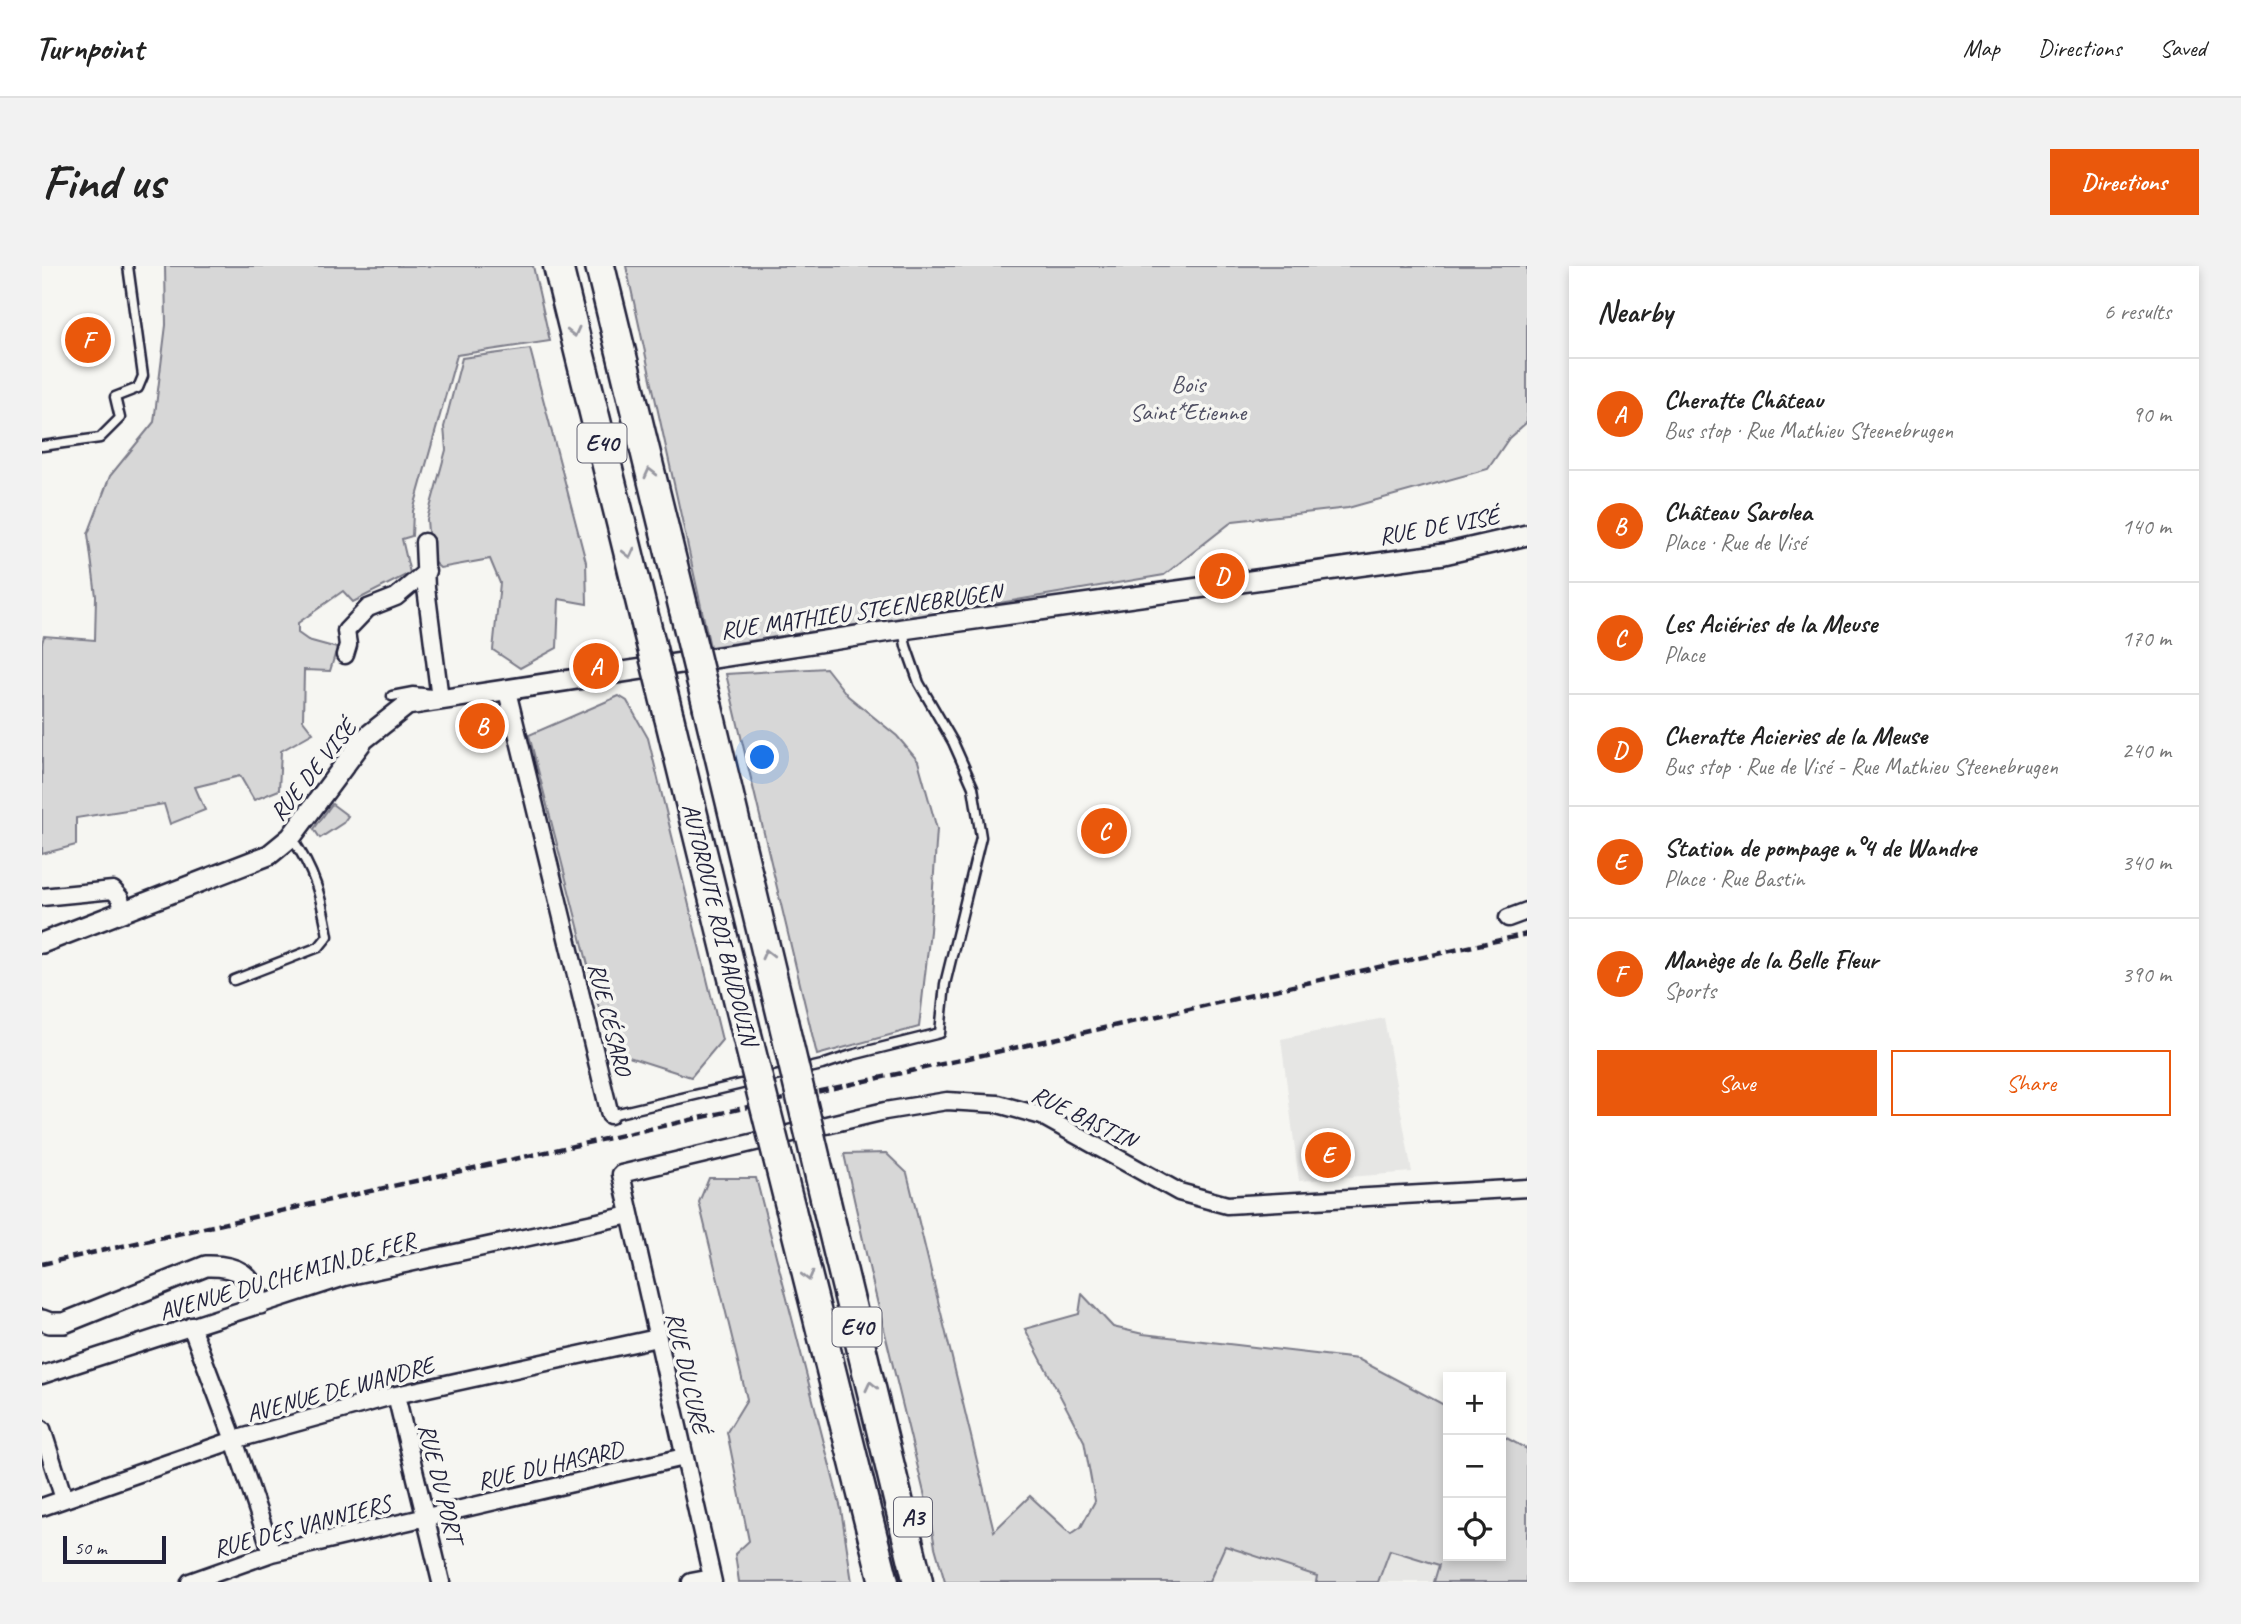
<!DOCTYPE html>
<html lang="en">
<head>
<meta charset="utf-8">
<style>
  body { margin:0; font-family:Caveat,sans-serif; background:#f2f2f2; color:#222 }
  .controls { position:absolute; right:21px; bottom:21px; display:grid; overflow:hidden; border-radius:0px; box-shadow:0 4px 10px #0003 }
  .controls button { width:63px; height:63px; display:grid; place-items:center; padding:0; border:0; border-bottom:2px solid #e0e0e0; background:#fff; color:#222; font:35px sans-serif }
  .scale { position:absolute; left:21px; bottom:18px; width:103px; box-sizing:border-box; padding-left:7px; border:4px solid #22223b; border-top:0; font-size:19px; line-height:24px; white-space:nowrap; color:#22223b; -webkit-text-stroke:5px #f6f6f2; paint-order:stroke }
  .you { position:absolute; left:721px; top:492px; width:24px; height:24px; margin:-18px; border:5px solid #fff; border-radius:50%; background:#1a73e8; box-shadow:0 0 0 10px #1a73e833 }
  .badge { display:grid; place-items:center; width:46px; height:46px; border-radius:50%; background:#ea580c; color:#fff; font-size:23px; font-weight:700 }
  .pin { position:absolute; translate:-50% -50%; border:4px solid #fff; box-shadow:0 2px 7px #0006 }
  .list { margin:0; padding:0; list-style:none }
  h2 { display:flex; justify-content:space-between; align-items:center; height:91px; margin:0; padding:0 28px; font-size:30px }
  h2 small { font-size:23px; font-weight:400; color:#767676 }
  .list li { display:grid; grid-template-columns:46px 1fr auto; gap:21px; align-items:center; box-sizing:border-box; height:112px; padding:0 28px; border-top:2px solid #e0e0e0 }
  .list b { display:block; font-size:26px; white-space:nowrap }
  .list p { margin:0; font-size:23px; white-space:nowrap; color:#767676 }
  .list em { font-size:23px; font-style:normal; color:#767676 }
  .actions { display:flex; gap:14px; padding:21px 28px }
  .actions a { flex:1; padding:16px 0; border:2px solid #ea580c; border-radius:0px; text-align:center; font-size:24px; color:#ea580c }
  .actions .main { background:#ea580c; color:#fff }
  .icon { flex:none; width:38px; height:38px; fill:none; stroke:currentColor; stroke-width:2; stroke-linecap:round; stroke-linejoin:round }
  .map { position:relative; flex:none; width:1485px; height:1316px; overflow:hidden; border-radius:0px }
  header { display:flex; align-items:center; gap:42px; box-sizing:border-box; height:98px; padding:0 35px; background:#fff; border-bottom:2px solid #e0e0e0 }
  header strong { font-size:33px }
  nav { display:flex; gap:38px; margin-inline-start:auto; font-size:24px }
  .intro { display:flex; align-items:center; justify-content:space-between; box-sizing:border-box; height:168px; padding:0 42px }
  h1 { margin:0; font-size:49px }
  .button { padding:18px 32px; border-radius:0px; background:#ea580c; color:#fff; font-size:24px; font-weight:700 }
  main { display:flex; gap:42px; padding:0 42px }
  aside { flex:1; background:#fff; border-radius:0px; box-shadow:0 4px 10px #0003 }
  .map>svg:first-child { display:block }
  .built { fill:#e6e6e4 }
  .green { fill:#d7d7d7; stroke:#7c7c89; stroke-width:2 }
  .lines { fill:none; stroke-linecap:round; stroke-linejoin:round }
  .service-casing { stroke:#22223b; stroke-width:13 }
  .minor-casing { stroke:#22223b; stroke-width:21 }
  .tertiary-casing { stroke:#22223b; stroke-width:24 }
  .motorway-casing { stroke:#22223b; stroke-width:33 }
  .service { stroke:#f6f6f2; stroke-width:8 }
  .minor { stroke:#f6f6f2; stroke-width:16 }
  .tertiary { stroke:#f6f6f2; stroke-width:19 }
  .motorway { stroke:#f6f6f2; stroke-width:28 }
  .rail { stroke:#22223b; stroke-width:4.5; stroke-dasharray:10 5; stroke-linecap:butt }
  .motorway-bridge-casing { stroke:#22223b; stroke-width:33; stroke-linecap:butt }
  .motorway-bridge { stroke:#f6f6f2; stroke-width:28 }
  .oneway { stroke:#9797a0 }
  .labels { text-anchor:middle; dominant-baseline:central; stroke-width:7; stroke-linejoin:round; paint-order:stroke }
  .shield { fill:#f6f6f2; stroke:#626272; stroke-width:2 }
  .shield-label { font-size:23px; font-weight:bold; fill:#22223b }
  .park-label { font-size:24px; fill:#4f4f62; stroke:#f6f6f2 }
  .street-label { font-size:24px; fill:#22223b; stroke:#f6f6f2 }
</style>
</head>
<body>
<header>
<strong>Turnpoint</strong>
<nav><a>Map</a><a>Directions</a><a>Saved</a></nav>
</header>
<div class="intro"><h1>Find us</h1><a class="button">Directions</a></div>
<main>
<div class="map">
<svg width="1485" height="1316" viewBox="0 0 1485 1316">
  <rect width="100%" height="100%" fill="#f6f6f2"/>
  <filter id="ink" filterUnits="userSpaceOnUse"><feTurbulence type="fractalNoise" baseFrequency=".0143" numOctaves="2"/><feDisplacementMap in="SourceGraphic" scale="14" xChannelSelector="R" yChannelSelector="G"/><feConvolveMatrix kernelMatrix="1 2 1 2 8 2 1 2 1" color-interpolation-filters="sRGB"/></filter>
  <g filter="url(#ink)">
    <path class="built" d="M 1342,752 L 1370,906 L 1257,915 L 1239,773 Z
      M 1182,1280 L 1276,1310 L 1274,1316 L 1167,1316 Z
      M 1348,1284 L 1397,1299 L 1392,1316 L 1336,1316 Z"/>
    <path class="green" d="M 123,0 L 491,0 L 508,75 L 415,89 L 371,245 L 370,270 L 360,273 L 368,307 L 311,336 L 301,325 L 256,357 L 256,367 L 266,374 L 295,382 L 288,405 L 262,404 L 261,454 L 271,467 L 239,485 L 237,524 L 212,534 L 198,510 L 153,521 L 163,544 L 128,558 L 122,538 L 34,552 L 34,579 L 0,588 L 0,377 L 2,370 L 53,374 L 54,330 L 46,268 L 68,210 L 112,156 L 124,59 Z
      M 584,0 L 1485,0 L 1485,156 L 1467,172 L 1446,203 L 1306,242 L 1191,255 L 1122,309 L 940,340 L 668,381 Z
      M 488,83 L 544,296 L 545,338 L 517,333 L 515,382 L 478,402 L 451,384 L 458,317 L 448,293 L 398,302 L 388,293 L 385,253 L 404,184 L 402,161 L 420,92 Z
      M 784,402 L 806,430 L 855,470 L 876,495 L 895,563 L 888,665 L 877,761 L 775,789 L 684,408 Z
      M 577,430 L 585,435 L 606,472 L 680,774 L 649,811 L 568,785 L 487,469 Z
      M 290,538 L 306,550 L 301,557 L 278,572 L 272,563 Z
      M 844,887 L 865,907 L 952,1265 L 988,1230 L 1029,1268 L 1039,1261 L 1053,1235 L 1042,1175 L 983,1063 L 1037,1048 L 1040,1028 L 1071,1061 L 1101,1068 L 1316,1093 L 1406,1141 L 1406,1290 L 1459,1290 L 1459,1169 L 1485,1183 L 1485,1316 L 1392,1316 L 1397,1299 L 1348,1284 L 1336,1316 L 1274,1316 L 1275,1310 L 1183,1280 L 1167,1316 L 903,1316 L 893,1281 L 887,1247 L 829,1010 L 802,888 Z
      M 667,912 L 714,912 L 799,1243 L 810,1316 L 697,1316 L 693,1288 L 707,1275 L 685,1166 L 705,1133 L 657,936 Z
      M 841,1231 L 862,1316 L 852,1316 L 833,1236 Z"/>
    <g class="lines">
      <g class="service-casing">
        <path id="service" d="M 0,180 L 58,172 L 78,152 L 73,131 L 96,122 L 101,110 L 86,0
          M 350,430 L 371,426 L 390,428
          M 192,714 L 277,681 L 286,670 C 279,630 273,605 249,571
          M 568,849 L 780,799 L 810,789 L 898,767 L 903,718 L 939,571 L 931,521 L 911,476 L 877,417 L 864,380 L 861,363"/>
      </g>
      <g class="minor-casing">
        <path id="minor" d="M 382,276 L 384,322 L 398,433
          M 303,389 L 306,379 L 304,365 L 326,342 L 354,331 L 385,305
          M 465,425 L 568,849
          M 0,631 L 71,624 L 78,632 L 81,644
          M 1466,652 L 1485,645
          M 149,1060 L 192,1174 L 230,1287
          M 0,1109 L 303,1011 L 588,949
          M 354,1129 L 399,1316
          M 0,1163 L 22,1233
          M 0,1241 L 192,1174 L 354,1129 L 615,1072
          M 148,1316 L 230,1287 L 642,1191
          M 649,1316 L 670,1312
          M 671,1316 L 579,908 L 843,845 L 905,835 L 956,838 L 1000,850 L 1137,926 L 1185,939 L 1485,922"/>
      </g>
      <g class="tertiary-casing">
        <path id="tertiary" d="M 0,677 L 227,589 L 249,571 L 322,473 L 365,439 L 861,363 L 1402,288 L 1485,269
          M 0,1054 L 8,1057 L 22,1057 L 164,1000 C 195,999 210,1008 218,1038"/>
      </g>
      <g class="motorway-casing">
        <path id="motorway" d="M 516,0 L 603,354
          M 558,0 L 642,344
          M 666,442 L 741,755
          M 627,451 L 704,765
          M 784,936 L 876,1316
          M 749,944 L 842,1316"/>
      </g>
      <use href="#service" class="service"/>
      <use href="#minor" class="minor"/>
      <use href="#tertiary" class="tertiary"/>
      <use href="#motorway" class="motorway"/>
      <path class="rail" d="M 0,998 L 1485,668"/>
      <g class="motorway-bridge-casing">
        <path id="motorway-bridge" d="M 642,344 L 666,442
          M 603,354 L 627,451
          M 741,755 L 784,936
          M 704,765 L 749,944"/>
      </g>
      <use href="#motorway-bridge" class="motorway-bridge"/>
    </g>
    <defs><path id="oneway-chevron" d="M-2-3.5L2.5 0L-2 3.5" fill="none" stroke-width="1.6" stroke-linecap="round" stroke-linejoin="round" transform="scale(1.75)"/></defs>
    <g class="oneway">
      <use href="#oneway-chevron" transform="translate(532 66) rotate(76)"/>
      <use href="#oneway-chevron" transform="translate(608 207) rotate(-104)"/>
      <use href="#oneway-chevron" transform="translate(587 287) rotate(76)"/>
      <use href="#oneway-chevron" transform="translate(725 688) rotate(-104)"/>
      <use href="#oneway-chevron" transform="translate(766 1010) rotate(76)"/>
      <use href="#oneway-chevron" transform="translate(829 1120) rotate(-103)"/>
    </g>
  </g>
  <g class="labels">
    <g class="shield">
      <rect x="535.5" y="157.5" width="49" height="39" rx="5"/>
      <rect x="790.5" y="1041.5" width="49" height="39" rx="5"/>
      <rect x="852" y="1231.5" width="38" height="39" rx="5"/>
    </g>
    <g class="shield-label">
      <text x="560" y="177">E40</text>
      <text x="815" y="1061">E40</text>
      <text x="871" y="1251">A3</text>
    </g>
    <g class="park-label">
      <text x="1146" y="118">Bois<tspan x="1146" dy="28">Saint*Etienne</tspan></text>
    </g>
    <g class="street-label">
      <text transform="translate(1397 260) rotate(-10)">RUE DE VISÉ</text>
      <text transform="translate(819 345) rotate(-8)">RUE MATHIEU STEENEBRUGEN</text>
      <text transform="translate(271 504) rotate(-51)">RUE DE VISÉ</text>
      <text transform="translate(678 658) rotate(76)">AUTOROUTE ROI BAUDOUIN</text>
      <text transform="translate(568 753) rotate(76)">RUE CÉSARO</text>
      <text transform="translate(1042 851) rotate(26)">RUE BASTIN</text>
      <text transform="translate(245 1010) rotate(-16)">AVENUE DU CHEMIN DE FER</text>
      <text transform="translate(646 1107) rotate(77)">RUE DU CURÉ</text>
      <text transform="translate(298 1123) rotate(-15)">AVENUE DE WANDRE</text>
      <text transform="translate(508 1199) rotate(-13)">RUE DU HASARD</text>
      <text transform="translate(399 1217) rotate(76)">RUE DU PORT</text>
      <text transform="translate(260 1260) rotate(-15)">RUE DES VANNIERS</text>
    </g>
  </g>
</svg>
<div class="controls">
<button>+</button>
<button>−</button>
<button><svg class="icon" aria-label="locate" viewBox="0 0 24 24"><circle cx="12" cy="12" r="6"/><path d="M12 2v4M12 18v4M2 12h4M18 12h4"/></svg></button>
</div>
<div class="scale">50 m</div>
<div class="you"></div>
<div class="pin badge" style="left:554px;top:400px">A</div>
<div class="pin badge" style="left:440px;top:460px">B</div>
<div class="pin badge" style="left:1062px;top:565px">C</div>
<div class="pin badge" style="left:1180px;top:310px">D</div>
<div class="pin badge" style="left:1286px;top:889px">E</div>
<div class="pin badge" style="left:46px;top:74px">F</div>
</div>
<aside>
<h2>Nearby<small>6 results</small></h2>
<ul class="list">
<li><span class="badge">A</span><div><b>Cheratte Château</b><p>Bus stop · Rue Mathieu Steenebrugen</p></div><em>90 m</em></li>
<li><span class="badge">B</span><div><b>Château Sarolea</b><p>Place · Rue de Visé</p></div><em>140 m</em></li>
<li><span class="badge">C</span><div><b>Les Aciéries de la Meuse</b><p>Place</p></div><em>170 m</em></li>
<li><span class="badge">D</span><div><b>Cheratte Acieries de la Meuse</b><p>Bus stop · Rue de Visé - Rue Mathieu Steenebrugen</p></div><em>240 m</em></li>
<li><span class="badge">E</span><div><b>Station de pompage n°4 de Wandre</b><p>Place · Rue Bastin</p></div><em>340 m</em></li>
<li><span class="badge">F</span><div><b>Manège de la Belle Fleur</b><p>Sports</p></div><em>390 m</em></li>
</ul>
<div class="actions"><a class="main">Save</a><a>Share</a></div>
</aside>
</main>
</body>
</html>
